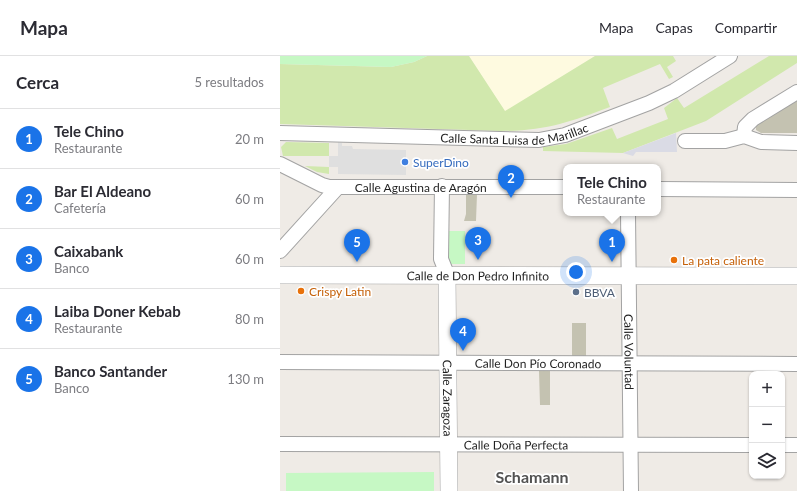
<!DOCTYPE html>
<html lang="es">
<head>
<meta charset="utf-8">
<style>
  body { margin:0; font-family:Lato,sans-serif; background:#f2f2f3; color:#2b2b33 }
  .controls { position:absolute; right:12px; bottom:12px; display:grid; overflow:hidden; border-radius:8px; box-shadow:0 1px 3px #0004 }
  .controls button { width:36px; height:36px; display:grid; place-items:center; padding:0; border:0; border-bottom:1px solid #e1e1e2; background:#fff; color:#2b2b33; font:20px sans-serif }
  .you { position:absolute; left:296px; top:216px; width:14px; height:14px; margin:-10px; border:3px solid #fff; border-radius:50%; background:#1a73e8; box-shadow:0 0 0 6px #1a73e833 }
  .badge { display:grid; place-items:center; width:26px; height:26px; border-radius:50%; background:#1a73e8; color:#fff; font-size:13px; font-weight:700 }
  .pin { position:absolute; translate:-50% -33px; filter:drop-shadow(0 1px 2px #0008) }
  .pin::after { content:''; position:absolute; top:21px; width:14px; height:12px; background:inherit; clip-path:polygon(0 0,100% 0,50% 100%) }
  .popup { position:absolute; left:283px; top:108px; width:98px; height:52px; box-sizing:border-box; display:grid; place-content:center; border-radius:8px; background:#fff; filter:drop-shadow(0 1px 3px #0005); font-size:13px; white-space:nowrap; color:#7c7c81 }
  .popup b { font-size:15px; color:#2b2b33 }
  .popup::after { content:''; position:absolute; left:50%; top:100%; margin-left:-8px; border:8px solid transparent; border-top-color:#fff }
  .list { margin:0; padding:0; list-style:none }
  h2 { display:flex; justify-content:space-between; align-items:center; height:52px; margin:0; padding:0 16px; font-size:17px }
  h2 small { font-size:13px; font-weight:400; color:#7c7c81 }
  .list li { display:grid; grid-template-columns:26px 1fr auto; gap:12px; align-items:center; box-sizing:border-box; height:60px; padding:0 16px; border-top:1px solid #e1e1e2 }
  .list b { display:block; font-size:15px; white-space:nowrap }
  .list p { margin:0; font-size:13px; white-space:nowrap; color:#7c7c81 }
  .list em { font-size:13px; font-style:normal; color:#7c7c81 }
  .icon { flex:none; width:22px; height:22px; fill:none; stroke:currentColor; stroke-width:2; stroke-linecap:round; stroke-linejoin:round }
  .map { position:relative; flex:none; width:517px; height:435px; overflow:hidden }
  header { display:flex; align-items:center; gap:24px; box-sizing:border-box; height:56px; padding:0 20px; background:#fff; border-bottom:1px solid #e1e1e2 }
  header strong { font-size:19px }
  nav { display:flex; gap:22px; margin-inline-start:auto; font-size:14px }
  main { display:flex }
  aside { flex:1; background:#fff }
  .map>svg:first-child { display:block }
  .education { fill:#fefae0 }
  .construction { fill:#c4c2b1 }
  .grass { fill:#d1e8ad }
  .park { fill:#c6f8c4 }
  .parking { fill:#dfdfdf }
  .plaza { fill:#dadbe5 }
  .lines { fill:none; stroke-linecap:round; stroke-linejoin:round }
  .minor-casing { stroke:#a3a3a3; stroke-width:16 }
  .tertiary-casing { stroke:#a3a3a3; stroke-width:18 }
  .minor { stroke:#fff; stroke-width:14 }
  .tertiary { stroke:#fff; stroke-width:17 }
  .shop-dot { fill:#3f7fe0; stroke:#fff; stroke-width:1.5 }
  .food-dot { fill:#e8710a; stroke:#fff; stroke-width:1.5 }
  .service-dot { fill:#5c6f8a; stroke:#fff; stroke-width:1.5 }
  .labels { text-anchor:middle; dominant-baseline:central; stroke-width:3.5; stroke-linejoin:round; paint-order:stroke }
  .street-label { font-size:12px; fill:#1f1f1f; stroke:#fff }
  .shop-label { font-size:12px; fill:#366cbe; stroke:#fff; text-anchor:start }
  .food-label { font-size:12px; fill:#c56008; stroke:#fff; text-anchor:start }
  .service-label { font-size:12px; fill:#4e5e75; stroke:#fff; text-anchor:start }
  .district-label { font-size:16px; font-weight:bold; fill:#525252; stroke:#fff }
</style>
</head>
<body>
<header>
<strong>Mapa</strong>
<nav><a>Mapa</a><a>Capas</a><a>Compartir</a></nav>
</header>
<main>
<aside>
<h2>Cerca<small>5 resultados</small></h2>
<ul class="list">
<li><span class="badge">1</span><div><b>Tele Chino</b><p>Restaurante</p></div><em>20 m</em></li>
<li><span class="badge">2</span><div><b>Bar El Aldeano</b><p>Cafetería</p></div><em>60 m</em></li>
<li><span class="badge">3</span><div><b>Caixabank</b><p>Banco</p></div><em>60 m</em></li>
<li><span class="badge">4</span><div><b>Laiba Doner Kebab</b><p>Restaurante</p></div><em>80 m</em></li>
<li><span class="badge">5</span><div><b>Banco Santander</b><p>Banco</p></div><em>130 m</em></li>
</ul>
</aside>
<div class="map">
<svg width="517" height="435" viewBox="0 0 517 435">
  <rect width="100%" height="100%" fill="#efebe6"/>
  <path class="education" d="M 189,0 L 315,0 L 225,56 Z"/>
  <path class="construction" d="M 517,42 L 517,77 L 481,77 L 476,74 L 476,69 Z
    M 186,138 L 197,138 L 196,165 L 184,165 L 186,158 Z
    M 292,267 L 306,267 L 306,301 L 292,302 Z
    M 259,315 L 270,315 L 270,349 L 260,349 Z"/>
  <path class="grass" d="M 147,0 L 189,0 L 225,55 L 315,0 L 393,0 L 396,5 L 387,11 L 393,21 L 389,23 L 380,8 L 323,32 L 330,51 C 290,66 265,75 221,75 L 0,68 L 0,8 L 111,11 L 134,6 Z
    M 489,0 L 517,0 L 517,7 L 426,65 L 343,97 L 263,95 L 263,91 L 286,88 L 332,72 L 337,83 L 388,63 L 384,52 L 397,42 L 404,52 Z
    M 6,86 L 49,87 L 49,100 L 3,100 L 1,91 Z
    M 25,110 L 49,111 L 49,118 L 37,116 Z"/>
  <path class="park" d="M 0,0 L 147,0 L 134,6 L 111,11 L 0,8 Z
    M 167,175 L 185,175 L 185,208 L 168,208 Z
    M 154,416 L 154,435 L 6,435 L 6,417 Z"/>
  <path class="parking" d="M 58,86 L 62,87 L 62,90 L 72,90 L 73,93 L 126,94 L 126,119 L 58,118 L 58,111 L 49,111 L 49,100 L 58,100 Z"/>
  <path class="plaza" d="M 396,77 L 397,96 L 356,96 L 353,100 L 343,97 Z"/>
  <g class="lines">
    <g class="minor-casing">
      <g id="minor">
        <path id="s1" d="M 0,77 L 259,84 L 285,79 L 369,47 L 394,35 L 450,0"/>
        <path d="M 464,80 L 465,71 L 473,63 L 517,36"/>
        <path d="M 405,85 L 445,85 L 464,80 L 481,86 L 517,87"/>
        <path id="s2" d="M 0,108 L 42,129 L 49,131 L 286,131"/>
        <path d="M 162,130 L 161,203 L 167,218"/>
        <path d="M 378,133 L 517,134"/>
        <path id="s3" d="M 348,157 L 351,435"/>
        <path d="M 0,195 L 58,131"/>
        <path id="s4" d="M 0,306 L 517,308"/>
        <path id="s5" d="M 0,388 L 472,389"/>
        <path d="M 502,389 L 517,389"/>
      </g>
    </g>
    <g class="tertiary-casing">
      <g id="tertiary">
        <path id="s6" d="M 167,218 L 169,435"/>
        <path id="s7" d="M 0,219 L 517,220"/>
      </g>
    </g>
    <use href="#minor" class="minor"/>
    <use href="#tertiary" class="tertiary"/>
  </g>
  <circle class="shop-dot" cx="125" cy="106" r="4"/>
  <g class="food-dot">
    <circle cx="394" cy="204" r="4"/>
    <circle cx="21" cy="235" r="4"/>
  </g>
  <circle class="service-dot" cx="296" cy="236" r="4"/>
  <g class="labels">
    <g class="street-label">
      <text stroke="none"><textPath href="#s1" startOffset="235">Calle Santa Luisa de Marillac</textPath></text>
      <text stroke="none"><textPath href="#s2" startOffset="146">Calle Agustina de Aragón</textPath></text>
      <text stroke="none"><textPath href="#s7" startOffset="198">Calle de Don Pedro Infinito</textPath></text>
      <text stroke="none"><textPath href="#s3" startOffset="139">Calle Voluntad</textPath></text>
      <text stroke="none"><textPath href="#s4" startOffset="258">Calle Don Pío Coronado</textPath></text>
      <text stroke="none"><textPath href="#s6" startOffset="124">Calle Zaragoza</textPath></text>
      <text stroke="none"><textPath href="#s5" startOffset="236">Calle Doña Perfecta</textPath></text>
    </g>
    <g class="shop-label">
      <text x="133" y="106">SuperDino</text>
    </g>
    <g class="food-label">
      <text x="402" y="204">La pata caliente</text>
      <text x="29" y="235">Crispy Latin</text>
    </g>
    <g class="service-label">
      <text x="304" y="236">BBVA</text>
    </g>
    <g class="district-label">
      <text x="252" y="420">Schamann</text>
    </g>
  </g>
</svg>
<div class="controls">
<button>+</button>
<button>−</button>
<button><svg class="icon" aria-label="layers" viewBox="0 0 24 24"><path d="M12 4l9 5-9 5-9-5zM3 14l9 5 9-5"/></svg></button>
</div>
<div class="you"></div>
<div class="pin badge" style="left:332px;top:206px">1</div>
<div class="popup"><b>Tele Chino</b>Restaurante</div>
<div class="pin badge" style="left:231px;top:142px">2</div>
<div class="pin badge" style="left:198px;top:204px">3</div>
<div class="pin badge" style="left:183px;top:295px">4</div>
<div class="pin badge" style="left:77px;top:206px">5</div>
</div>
</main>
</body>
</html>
